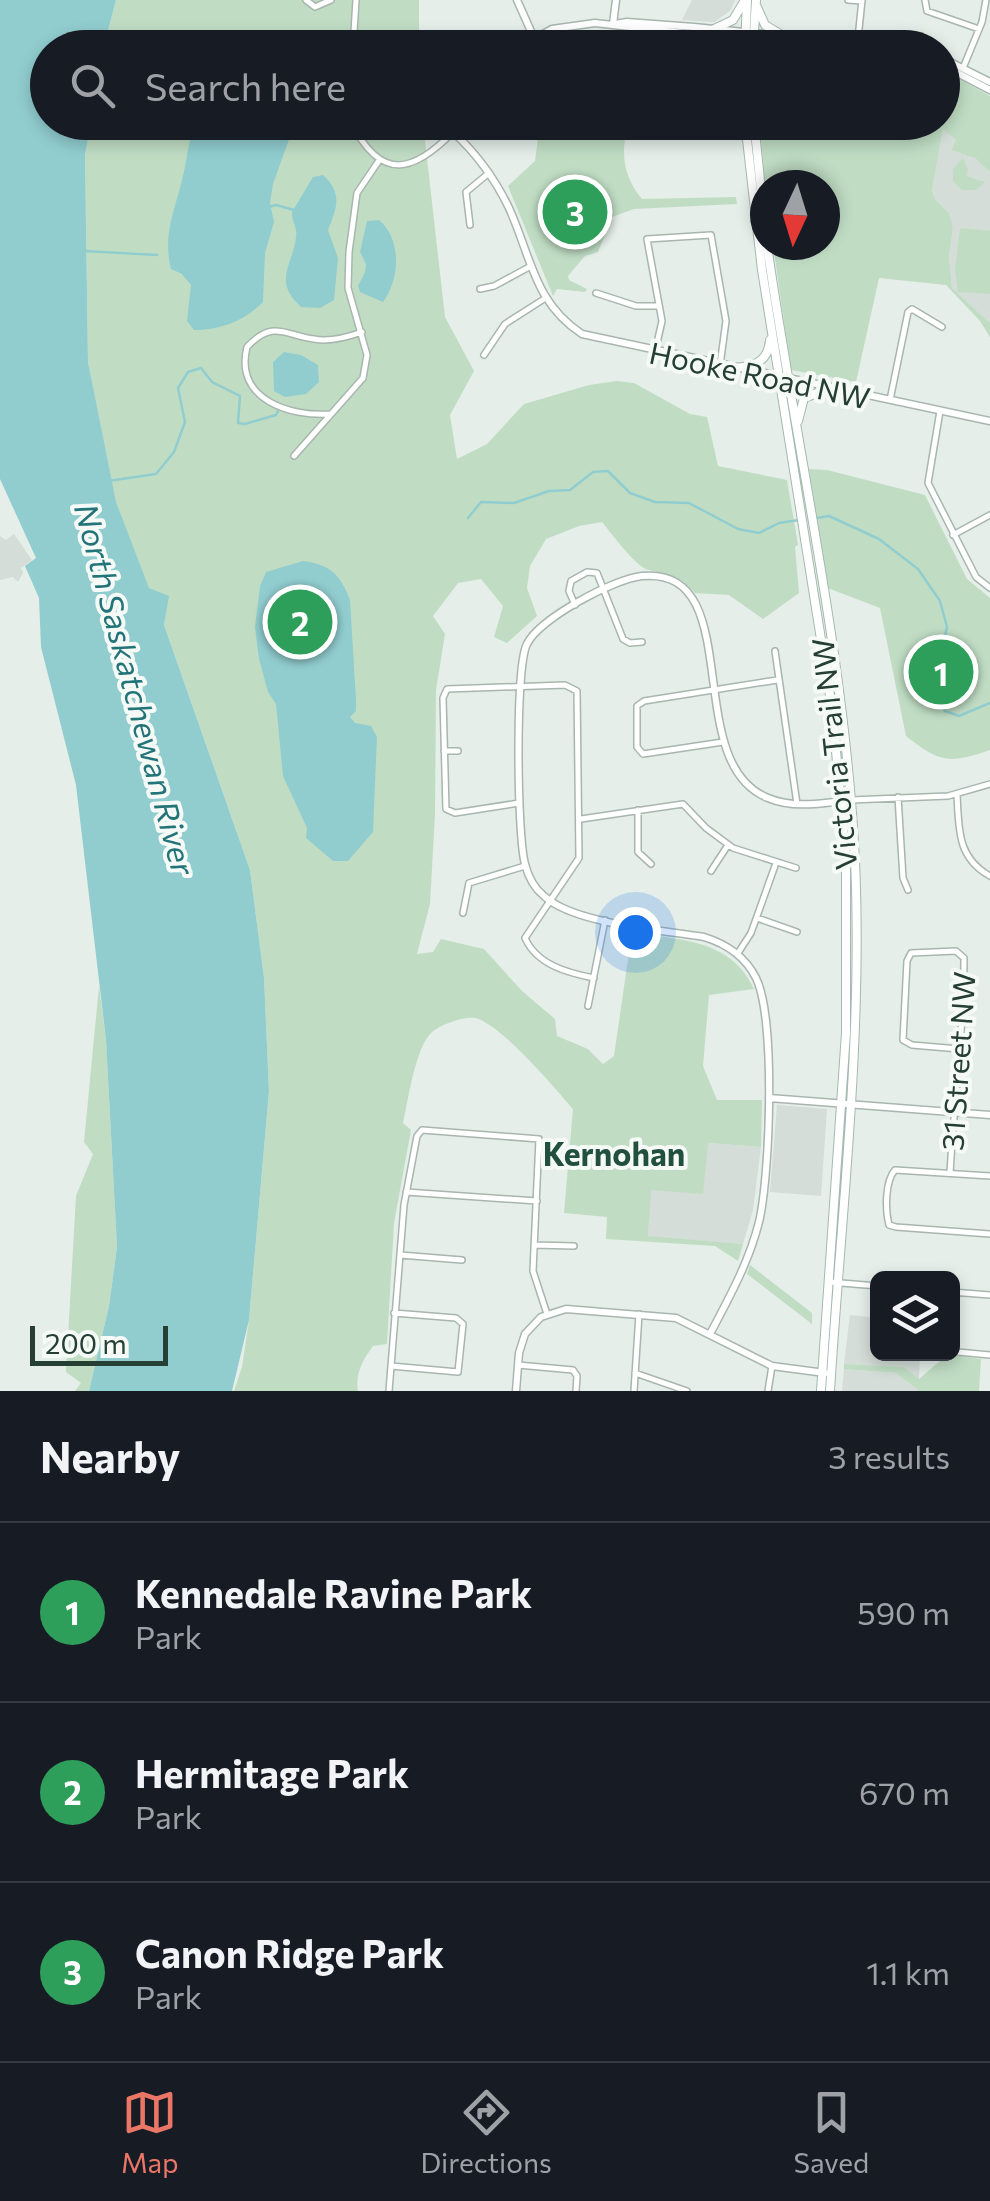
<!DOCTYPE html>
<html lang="en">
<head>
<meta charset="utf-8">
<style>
  body { margin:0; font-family:Commissioner,sans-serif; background:#20242c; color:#f1f3f6 }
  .controls { position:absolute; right:30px; bottom:30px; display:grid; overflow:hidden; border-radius:15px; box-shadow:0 5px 15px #0003 }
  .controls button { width:90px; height:90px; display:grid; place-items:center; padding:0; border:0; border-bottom:2px solid #363941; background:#171b24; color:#f1f3f6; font:50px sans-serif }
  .compass { position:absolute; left:750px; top:170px; width:90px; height:90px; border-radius:50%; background:#171b24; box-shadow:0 5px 15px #0003; rotate:184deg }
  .scale { position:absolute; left:30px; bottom:25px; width:138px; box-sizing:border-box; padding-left:10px; border:5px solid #253f35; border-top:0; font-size:28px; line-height:35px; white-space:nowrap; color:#253f35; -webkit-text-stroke:8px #f6faf7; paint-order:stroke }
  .you { position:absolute; left:635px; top:932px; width:35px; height:35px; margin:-25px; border:8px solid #fff; border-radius:50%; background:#1a73e8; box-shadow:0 0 0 15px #1a73e833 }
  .badge { display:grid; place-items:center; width:65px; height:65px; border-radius:50%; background:#ea7667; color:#fff; font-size:32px; font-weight:700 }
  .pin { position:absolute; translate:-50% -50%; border:5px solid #fff; box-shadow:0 2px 10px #0006 }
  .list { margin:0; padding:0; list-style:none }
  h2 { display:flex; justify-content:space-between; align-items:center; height:130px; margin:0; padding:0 40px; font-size:42px }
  h2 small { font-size:32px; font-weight:400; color:#9ea1a6 }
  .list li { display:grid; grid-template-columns:65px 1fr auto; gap:30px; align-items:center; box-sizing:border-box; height:180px; padding:0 40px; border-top:2px solid #363941 }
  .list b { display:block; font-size:38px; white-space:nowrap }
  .list p { margin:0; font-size:32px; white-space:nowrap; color:#9ea1a6 }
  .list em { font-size:32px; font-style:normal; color:#9ea1a6 }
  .icon { flex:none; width:55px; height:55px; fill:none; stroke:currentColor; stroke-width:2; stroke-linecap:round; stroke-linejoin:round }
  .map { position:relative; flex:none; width:990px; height:1391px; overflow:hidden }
  .search { position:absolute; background:#171b24; box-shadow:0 5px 15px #0003; left:30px; right:30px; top:30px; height:110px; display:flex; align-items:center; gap:25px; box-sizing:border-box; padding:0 35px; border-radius:55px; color:#9ea1a6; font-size:38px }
  .sheet { height:670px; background:#171b24 }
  nav { display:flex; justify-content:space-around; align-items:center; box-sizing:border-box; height:140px; border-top:2px solid #363941; background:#171b24; font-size:28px; color:#9ea1a6 }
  nav a { display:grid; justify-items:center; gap:5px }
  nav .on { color:#ea7667 }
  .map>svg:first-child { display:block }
  .built { fill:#d4ddd8 }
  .green { fill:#c0ddc4 }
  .water { fill:#91cdcf }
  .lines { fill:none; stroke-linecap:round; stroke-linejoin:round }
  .stream { stroke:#91cdcf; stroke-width:2.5 }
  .minor-casing { stroke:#a8b6af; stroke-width:8 }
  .tertiary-casing { stroke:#a8b6af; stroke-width:9 }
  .secondary-casing { stroke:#a4b9af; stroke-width:10 }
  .minor { stroke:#fff; stroke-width:5 }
  .tertiary { stroke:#fff; stroke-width:6 }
  .secondary { stroke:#fff; stroke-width:8 }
  .labels { text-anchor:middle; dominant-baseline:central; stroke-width:8; stroke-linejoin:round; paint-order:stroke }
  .street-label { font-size:30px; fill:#253f35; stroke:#f6faf7 }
  .water-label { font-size:32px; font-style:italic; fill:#227478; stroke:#f6faf7 }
  .neighbourhood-label { font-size:32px; font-weight:bold; fill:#22503f; stroke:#f6faf7 }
</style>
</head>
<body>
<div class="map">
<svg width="990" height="1391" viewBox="0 0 990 1391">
  <rect width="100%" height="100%" fill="#e5eee9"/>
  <path class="built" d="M 692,0 L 735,0 L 730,11 L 714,22 L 682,20 Z
    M 943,128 L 990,172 L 990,323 L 952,288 L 949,257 L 953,228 L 947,211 L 935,199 L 932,190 Z
    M 14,534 L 32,560 L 21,568 L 23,573 L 18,582 L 13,577 L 0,580 L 0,536 L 6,540 Z
    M 777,1105 L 827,1109 L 821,1196 L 770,1192 Z
    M 708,1143 L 761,1147 L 753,1210 L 743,1244 L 648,1237 L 650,1190 Z
    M 850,1315 L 877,1318 L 878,1354 L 920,1354 L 919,1379 L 904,1367 L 844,1364 Z
    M 844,1369 L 896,1373 L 919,1391 L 842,1391 Z"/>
  <path class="green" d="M 116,0 L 419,0 L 419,47 L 104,48 Z
    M 577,33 L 639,37 L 638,47 L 535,47 Z
    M 943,70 L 990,96 L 990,172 L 975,158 L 952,150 L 956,140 L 943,129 L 932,190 L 935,199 L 949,213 L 953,228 L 949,257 L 952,288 L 990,323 L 990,337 L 980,321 L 946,285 L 879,278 L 856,382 L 791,370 L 773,245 L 825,245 L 825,185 L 765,186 L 760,123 L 942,122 Z
    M 91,123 L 423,123 L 445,317 L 474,371 L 450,415 L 457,459 L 487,444 L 524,404 L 589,385 L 617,381 L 634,383 L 690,414 L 707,417 L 718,466 L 787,480 L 798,545 L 795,547 L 799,593 L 763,619 L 729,595 L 695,593 C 675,571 670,577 646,569 C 635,565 611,533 602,522 L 579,526 L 546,539 L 530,566 L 527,588 L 537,616 L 507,643 L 494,637 L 503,606 L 481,579 L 458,583 L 433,616 L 445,634 L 436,690 L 435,815 L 430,904 L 417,954 L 433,952 L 441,939 L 484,949 L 522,991 L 555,1019 L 557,1036 L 588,1049 L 603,1064 L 614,1056 L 632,932 C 681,941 730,938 754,989 L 709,995 L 703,1066 L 717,1100 L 762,1100 L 761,1147 L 708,1143 L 703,1194 L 651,1190 L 648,1236 L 743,1244 L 738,1261 L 715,1246 L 606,1239 L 607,1217 L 564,1213 L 573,1109 C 555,1088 501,1024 475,1018 C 464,1016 439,1025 431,1033 C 415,1049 408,1101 403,1123 L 411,1130 L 394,1223 L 387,1344 L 373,1346 C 363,1360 355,1373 358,1391 L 234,1391 L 242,1367 L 249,1320 L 269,1091 L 264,978 L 250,870 L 164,625 L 168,596 L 149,589 L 114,501 L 88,362 L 85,155 Z
    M 540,123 L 628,123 C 621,152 622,175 642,199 L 736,197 L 737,204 L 634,209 L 612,217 L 598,252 L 585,256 L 568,276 L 569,280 L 587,289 L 585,292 L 557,289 L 553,296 L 508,186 L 535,161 Z
    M 963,158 L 968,170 L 966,176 L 985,182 L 976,190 L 962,190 L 953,181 L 953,169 Z
    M 960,228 L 990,231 L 990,294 L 958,292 L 955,270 Z
    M 809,469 L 827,470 L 925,495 L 967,579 L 990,598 L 990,750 C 950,764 940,763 906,736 L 880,608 L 825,587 Z
    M 99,986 L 106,1040 L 117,1247 L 109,1306 L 89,1391 L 75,1391 L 81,1383 L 66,1372 L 76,1196 L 93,1154 L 84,1142 Z
    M 750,1265 L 812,1313 L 812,1324 L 747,1274 Z
    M 948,1354 L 981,1359 L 979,1391 L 919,1391 L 896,1373 L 844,1369 L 844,1364 L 904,1367 L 919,1379 Z"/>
  <path class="water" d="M 0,0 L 116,0 L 104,47 L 48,48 L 48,122 L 91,123 L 85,155 L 88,362 L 116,502 L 149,588 L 169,596 L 164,625 L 250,870 L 264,978 L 269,1091 L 249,1320 L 232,1391 L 89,1391 L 109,1306 L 117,1247 L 106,1040 L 76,785 L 41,647 L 39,598 L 25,566 L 36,558 L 0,479 Z
    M 196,123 L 295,123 L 273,184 L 270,203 L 274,222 L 265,253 L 263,302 C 244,321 221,330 194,330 L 187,321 L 191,285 L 182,274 L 171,269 C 163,236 173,215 181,184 C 187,163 187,143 196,123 Z
    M 323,175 C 343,193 337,208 328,230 L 338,258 L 334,300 L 320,308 L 301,307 C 272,281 293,265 296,237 C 298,228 291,221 292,212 L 313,177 Z
    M 379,220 C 402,239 400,280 383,302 L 360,292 L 358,286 L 365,272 L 366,264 L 360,252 L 367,221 Z
    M 284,352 L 301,355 L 318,365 L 319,382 L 306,394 L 285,397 L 274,391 L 273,362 Z
    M 303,561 C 331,565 340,574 350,600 L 356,700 L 356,711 L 350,717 L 355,723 L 371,726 L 377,737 L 373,832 L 348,861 L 333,861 L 306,838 L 307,828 L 283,776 L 276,704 L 268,692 L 259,659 L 255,627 L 260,586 L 266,572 Z"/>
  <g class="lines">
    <path class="stream" d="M 268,207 L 276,205 L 294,210
      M 84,251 L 157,255
      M 108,481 L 156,474 L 174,452 L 185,422 L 178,388 L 188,372 L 201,368 L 212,382 L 240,396 L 238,423 L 245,424 L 276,415 L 278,411
      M 468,518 L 481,502 L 514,503 L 549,491 L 570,490 L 593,472 L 608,471 L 630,493 L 655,502 L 689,503 L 738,529 L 759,533 L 779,523 L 799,520
      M 817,518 L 829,516 L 879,539 L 918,569 L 940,601 L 947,627 L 942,649 L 948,674 L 940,704 L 945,711 L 959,716 L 990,703"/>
    <g class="minor-casing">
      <path id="minor" d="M 306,0 L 315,7 L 331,0
        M 848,0 L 862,1
        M 925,0 L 927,11 L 979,29
        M 353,48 L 356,0
        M 857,48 L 862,0
        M 963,68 L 982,22 L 986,0
        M 351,122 C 381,182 413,173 453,132
        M 470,225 L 466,192 L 489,173
        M 480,289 L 494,286 L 531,266
        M 596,293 L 636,306 L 658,306
        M 655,352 L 662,321 L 647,239 L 711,235 L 726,321 L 720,365
        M 484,355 L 505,324 L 544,299
        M 890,400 L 908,312 L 912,309 L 942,327
        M 940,411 L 928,483 L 976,577 L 990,588
        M 331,414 C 289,417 234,399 247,347 C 273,319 284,335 314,339 C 329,342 348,337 362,332
        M 294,456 L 363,378 L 367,355 L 348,288 L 349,252 L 357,193 L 380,159
        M 953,535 L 990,515
        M 575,605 L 569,591 L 571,581 L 587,572 L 597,573 L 623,639 L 630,643 L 642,642
        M 775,651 L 797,804
        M 723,742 L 643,754 L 637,747 L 637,706 L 644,701 L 777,680
        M 444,751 L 458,751
        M 957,795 C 959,829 957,858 990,876
        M 898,797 L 903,878 L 908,890
        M 851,800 L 948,796 L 990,784
        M 519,803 L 455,813 L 446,809 L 443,698 L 447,689 L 565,685 L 577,691 L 579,858 L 525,938 C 537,965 568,973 594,978
        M 638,810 L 638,852 L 651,864
        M 581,819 L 683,804 L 706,828 L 733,848 L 796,868
        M 711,871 L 728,845
        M 463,913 L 469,883 L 525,866
        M 757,918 L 797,932
        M 738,953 L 751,933 L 776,863
        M 588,1006 L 605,920
        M 950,1173 C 954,1102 964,1030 964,958 L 956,951 L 911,953 L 907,961 L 903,1040 L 912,1045 L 959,1049
        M 990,1176 L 895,1170 C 885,1181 885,1210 889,1225 L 896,1227 L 990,1234
        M 406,1192 L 537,1201
        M 534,1245 L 574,1246
        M 400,1255 L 462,1260
        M 829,1282 L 878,1286
        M 952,1292 L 990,1295
        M 952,1330 L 955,1293
        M 952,1348 L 958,1352 L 990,1355
        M 518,1365 L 573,1370 L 577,1376 L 576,1391
        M 391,1366 L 458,1372 L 463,1324 L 456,1318 L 394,1313
        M 635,1373 L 687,1391
        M 389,1391 L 404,1205 L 417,1136 L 422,1130 L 539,1139 L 533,1271 L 547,1314
        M 634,1391 L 639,1314
        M 768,1391 L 772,1366"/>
    </g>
    <g class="tertiary-casing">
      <path id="tertiary" d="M 517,0 L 534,38
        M 613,24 L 616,0
        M 615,24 L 627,22 L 694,27 L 900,48
        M 518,48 L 552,29 L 595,23 L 817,48
        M 942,58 L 990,82
        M 942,65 L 990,90
        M 461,122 L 453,132 C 476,153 495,179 509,208 C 531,256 534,303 582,334 L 990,421
        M 769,1098 L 990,1115
        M 710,1334 C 729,1298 749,1262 759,1222 C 770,1176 776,1019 756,978 C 745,956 727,944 704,937 C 662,930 574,924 544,896 C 534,888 528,876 525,864 C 517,835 515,667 527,644 C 539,619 613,579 642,576 C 749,566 679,763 768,798 C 794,809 823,803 851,800
        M 516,1391 L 519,1353 L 525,1334 L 541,1317 L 566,1309 L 676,1318 L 772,1366 L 825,1373"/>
    </g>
    <g class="secondary-casing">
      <path id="secondary" d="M 757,7 L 765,25 L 783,36
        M 714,29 L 733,20 L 745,0
        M 713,37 L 733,48
        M 745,48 L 747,0
        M 753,48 L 756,0
        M 778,48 L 792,45
        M 745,122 L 762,270 L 832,708 L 846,859 L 846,1033 L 821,1391
        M 754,122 L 765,228
        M 767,245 C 796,448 845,656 855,861 C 863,1038 841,1215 830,1391
        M 731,368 C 752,367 768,364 770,340
        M 798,421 L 804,398 L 830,388"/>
    </g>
    <use href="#minor" class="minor"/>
    <use href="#tertiary" class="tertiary"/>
    <use href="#secondary" class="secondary"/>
  </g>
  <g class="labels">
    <g class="street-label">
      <text transform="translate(760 374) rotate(12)">Hooke Road NW</text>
      <text transform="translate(833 754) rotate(-96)">Victoria Trail NW</text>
      <text transform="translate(957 1061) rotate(-86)">31 Street NW</text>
    </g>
    <g class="water-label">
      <text transform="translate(136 689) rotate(75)">North Saskatchewan River</text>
    </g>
    <g class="neighbourhood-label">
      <text x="614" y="1153">Kernohan</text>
    </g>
  </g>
</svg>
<div class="controls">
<button><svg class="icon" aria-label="layers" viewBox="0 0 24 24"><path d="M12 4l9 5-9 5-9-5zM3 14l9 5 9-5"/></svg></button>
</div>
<svg class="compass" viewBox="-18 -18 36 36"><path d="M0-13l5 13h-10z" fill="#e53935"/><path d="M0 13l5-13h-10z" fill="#9ea1a6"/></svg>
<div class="scale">200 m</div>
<div class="you"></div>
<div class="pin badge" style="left:941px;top:672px;background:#2e9e5b">1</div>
<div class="pin badge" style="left:300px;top:622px;background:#2e9e5b">2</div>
<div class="pin badge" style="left:575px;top:212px;background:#2e9e5b">3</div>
<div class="search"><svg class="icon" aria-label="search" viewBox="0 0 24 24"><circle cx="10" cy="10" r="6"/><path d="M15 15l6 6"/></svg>Search here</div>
</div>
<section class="sheet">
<h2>Nearby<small>3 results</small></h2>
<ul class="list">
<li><span class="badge" style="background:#2e9e5b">1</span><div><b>Kennedale Ravine Park</b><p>Park</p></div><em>590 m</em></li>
<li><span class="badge" style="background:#2e9e5b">2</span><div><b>Hermitage Park</b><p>Park</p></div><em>670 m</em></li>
<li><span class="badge" style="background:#2e9e5b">3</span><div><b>Canon Ridge Park</b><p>Park</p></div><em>1.1 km</em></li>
</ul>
</section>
<nav>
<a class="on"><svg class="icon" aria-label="map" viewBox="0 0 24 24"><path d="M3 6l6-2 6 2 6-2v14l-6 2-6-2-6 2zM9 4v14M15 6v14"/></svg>Map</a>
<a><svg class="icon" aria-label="directions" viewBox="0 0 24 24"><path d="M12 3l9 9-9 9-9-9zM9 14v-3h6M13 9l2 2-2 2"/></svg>Directions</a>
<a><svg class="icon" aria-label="saved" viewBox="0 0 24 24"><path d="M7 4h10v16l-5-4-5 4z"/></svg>Saved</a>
</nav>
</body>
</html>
